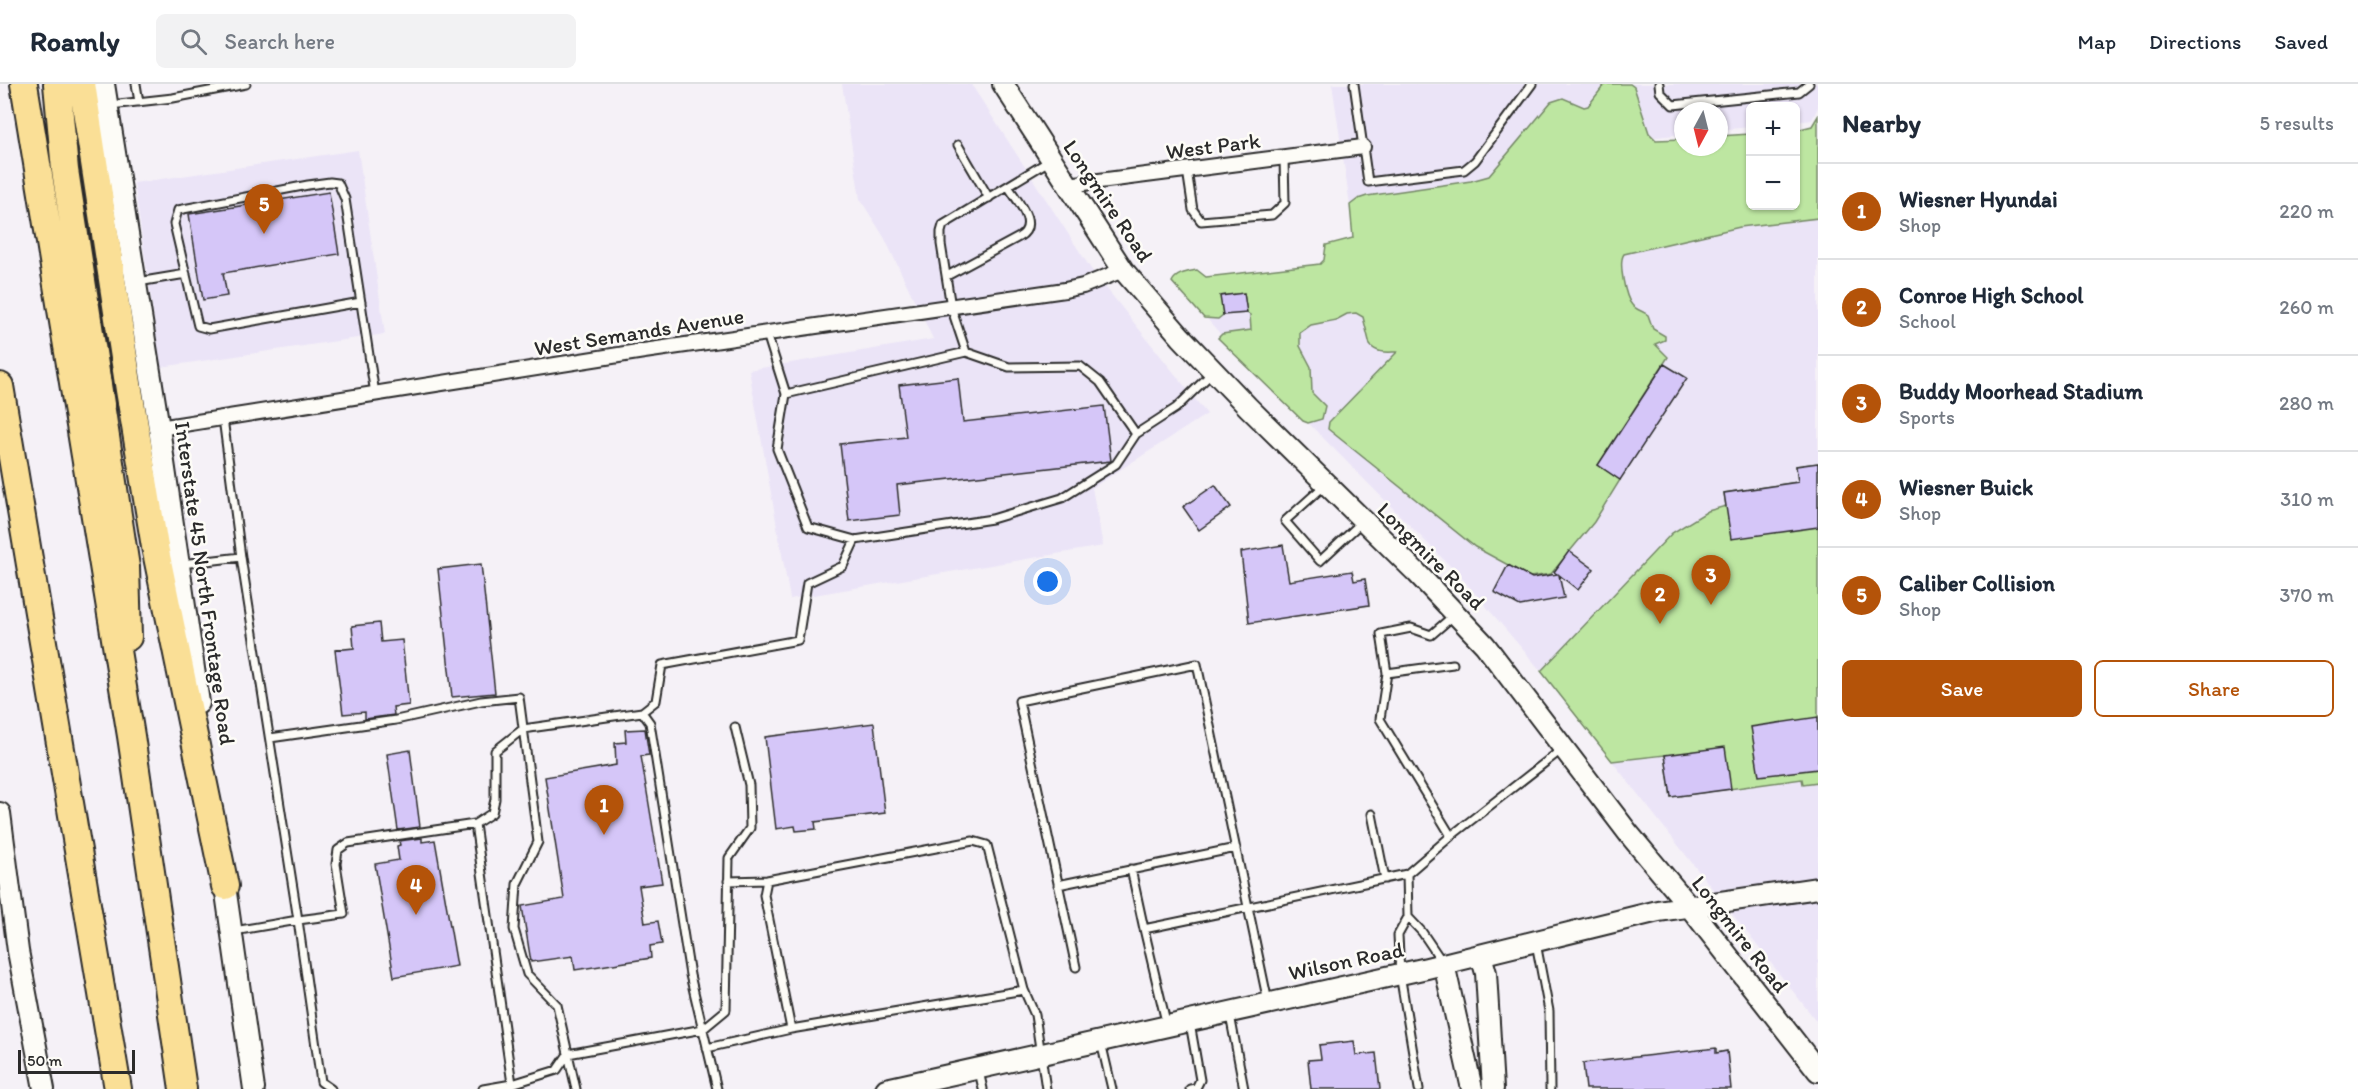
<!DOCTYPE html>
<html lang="en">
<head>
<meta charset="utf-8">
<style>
  body { margin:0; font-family:Itim,sans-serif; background:#f2f2f3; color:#1f2937 }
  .controls { position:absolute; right:18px; top:18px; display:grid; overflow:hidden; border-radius:9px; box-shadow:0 2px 4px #0004 }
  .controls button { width:54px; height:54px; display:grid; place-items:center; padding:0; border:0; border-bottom:2px solid #e0e1e3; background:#fff; color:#1f2937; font:30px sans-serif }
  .compass { position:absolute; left:1674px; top:18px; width:54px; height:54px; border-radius:50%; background:#fff; box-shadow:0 2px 4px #0004; rotate:187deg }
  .scale { position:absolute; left:18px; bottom:15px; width:117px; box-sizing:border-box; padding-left:6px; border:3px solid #2b2b2b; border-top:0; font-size:16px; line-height:21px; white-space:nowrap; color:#2b2b2b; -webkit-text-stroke:4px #fdfcf7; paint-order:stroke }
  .you { position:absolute; left:1048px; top:498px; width:21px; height:21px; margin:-15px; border:4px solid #fff; border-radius:50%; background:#1a73e8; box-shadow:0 0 0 9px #1a73e833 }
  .badge { display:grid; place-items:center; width:39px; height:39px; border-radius:50%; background:#b45309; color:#fff; font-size:20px; font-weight:700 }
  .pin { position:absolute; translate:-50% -50px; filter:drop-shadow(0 2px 3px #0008) }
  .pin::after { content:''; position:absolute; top:32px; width:21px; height:18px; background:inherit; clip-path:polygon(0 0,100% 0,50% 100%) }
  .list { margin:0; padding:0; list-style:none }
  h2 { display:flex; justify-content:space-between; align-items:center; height:78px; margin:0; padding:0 24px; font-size:26px }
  h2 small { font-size:20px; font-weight:400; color:#747a83 }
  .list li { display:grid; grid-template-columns:39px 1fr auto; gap:18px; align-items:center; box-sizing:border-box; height:96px; padding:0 24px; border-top:2px solid #e0e1e3 }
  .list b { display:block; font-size:22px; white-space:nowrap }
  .list p { margin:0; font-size:20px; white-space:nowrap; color:#747a83 }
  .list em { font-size:20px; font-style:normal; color:#747a83 }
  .actions { display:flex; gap:12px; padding:18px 24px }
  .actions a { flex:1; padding:14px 0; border:2px solid #b45309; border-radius:9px; text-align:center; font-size:21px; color:#b45309 }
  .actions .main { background:#b45309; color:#fff }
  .icon { flex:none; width:33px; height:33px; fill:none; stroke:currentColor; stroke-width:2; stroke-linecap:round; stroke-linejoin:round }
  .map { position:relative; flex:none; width:1818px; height:1005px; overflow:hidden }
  header { display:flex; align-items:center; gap:36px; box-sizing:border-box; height:84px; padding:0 30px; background:#fff; border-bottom:2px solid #e0e1e3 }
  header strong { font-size:28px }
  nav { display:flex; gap:33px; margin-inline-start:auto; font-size:21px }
  .search { width:420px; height:54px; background:#f2f2f3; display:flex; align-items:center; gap:15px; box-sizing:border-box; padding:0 21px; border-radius:9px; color:#747a83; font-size:22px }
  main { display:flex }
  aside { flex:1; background:#fff }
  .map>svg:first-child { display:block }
  .built { fill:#ebe4f7 }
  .green { fill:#bde6a1; stroke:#748866; stroke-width:1.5 }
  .building { fill:#d5c6f8; stroke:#2b2b2b; stroke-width:1.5 }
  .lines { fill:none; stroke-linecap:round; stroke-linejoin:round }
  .lane-casing { stroke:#2b2b2b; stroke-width:11 }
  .street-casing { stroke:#2b2b2b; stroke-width:18 }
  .secondary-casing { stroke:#2b2b2b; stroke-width:24 }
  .highway-casing { stroke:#2b2b2b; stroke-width:30 }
  .lane { stroke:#fdfcf7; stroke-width:7 }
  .street { stroke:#fdfcf7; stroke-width:14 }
  .secondary { stroke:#fdfcf7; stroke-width:20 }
  .highway { stroke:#fadf96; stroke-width:26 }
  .labels { text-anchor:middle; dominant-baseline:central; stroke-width:5; stroke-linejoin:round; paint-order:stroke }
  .street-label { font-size:22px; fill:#2b2b2b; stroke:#fdfcf7 }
</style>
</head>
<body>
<header>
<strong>Roamly</strong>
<div class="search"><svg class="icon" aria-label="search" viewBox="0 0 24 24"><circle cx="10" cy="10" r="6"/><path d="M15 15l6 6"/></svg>Search here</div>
<nav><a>Map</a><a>Directions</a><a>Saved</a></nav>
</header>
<main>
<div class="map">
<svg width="1818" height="1005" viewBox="0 0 1818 1005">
  <rect width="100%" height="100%" fill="#f5f1f7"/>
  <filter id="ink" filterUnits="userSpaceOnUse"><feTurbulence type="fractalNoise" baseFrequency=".0167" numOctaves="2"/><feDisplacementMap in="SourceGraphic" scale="12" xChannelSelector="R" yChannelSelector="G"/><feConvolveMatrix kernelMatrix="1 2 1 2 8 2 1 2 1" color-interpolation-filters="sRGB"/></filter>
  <g filter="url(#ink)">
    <path class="built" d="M 842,0 L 971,0 L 1091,185 L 1207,330 L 1092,404 L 1103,462 L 790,515 L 749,286 L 933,255 L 884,153 L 860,115 Z
      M 1332,0 L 1818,0 L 1818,23 L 1812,36 L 1796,38 L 1796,22 L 1750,22 L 1750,43 L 1719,46 L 1719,27 L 1683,27 L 1683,50 L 1638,55 L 1476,112 L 1350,121 Z
      M 358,66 L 385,250 L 161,283 L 134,99 Z
      M 1818,122 L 1818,939 L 1541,587 L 1461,493 L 1223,253 L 1178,202 Z"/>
    <path class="green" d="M 1605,0 L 1630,0 L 1634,3 L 1649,49 L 1656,56 L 1683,55 L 1683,63 L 1719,63 L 1719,52 L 1750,50 L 1750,122 L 1796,122 L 1796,46 L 1812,42 L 1818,32 L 1818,134 L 1740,143 L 1624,170 C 1618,178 1625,213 1632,221 C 1636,226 1643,227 1648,231 L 1653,245 L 1665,252 L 1665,256 L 1655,260 L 1668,273 L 1598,381 L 1620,396 L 1594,438 L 1551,490 L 1530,493 L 1475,463 L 1328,345 L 1329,338 L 1397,268 C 1388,268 1377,270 1370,261 L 1363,233 L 1356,229 L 1347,230 L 1336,236 L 1311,241 L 1300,249 L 1300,262 L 1311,283 L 1312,309 L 1325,322 L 1322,335 L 1308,339 L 1303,337 L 1218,254 L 1222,250 L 1251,246 L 1250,231 L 1247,229 L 1244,209 L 1221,212 L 1223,231 L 1218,235 L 1204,234 L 1172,198 C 1176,189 1188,188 1197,186 L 1206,193 L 1320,180 L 1324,176 L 1326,161 L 1353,154 L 1350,121 L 1358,115 L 1367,112 L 1471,97 L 1489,92 L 1551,18 L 1563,14 L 1584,23 L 1588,22 Z
      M 1818,379 L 1818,698 L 1803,700 L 1802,695 L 1671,713 L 1665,671 L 1612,677 L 1541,587 L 1672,449 L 1708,427 L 1726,422 L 1724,409 L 1798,398 L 1796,382 Z"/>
    <path class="building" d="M 329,108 L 339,170 L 223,189 L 227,212 L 203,216 L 189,130 Z
      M 1244,209 L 1247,229 L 1223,231 L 1220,212 Z
      M 1664,280 L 1687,294 L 1620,396 L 1598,381 Z
      M 958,294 L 963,338 L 1104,322 L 1111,377 L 897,401 L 900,431 L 849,437 L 840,360 L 906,353 L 899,301 Z
      M 1818,379 L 1818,443 L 1731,455 L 1724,409 L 1798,398 L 1796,382 Z
      M 1215,401 L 1231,423 L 1199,446 L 1183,423 Z
      M 1283,461 L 1289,497 L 1352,487 L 1354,497 L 1365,495 L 1369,521 L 1249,539 L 1241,468 Z
      M 1569,467 L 1594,485 L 1578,506 L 1559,491 L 1564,514 L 1520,522 L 1494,508 L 1508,481 L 1532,494 L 1557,490 L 1554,488 Z
      M 481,480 L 495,609 L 452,613 L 438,485 Z
      M 379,539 L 381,558 L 402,556 L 409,621 L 393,623 L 394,631 L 365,635 L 365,628 L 343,630 L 335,566 L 354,564 L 352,542 Z
      M 1818,633 L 1818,685 L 1759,692 L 1751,643 Z
      M 874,639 L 885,729 L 815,738 L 816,745 L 796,747 L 795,742 L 776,745 L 765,653 Z
      M 645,645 L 649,671 L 641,672 L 662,799 L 639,802 L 645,839 L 658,837 L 662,860 L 650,862 L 651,874 L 575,886 L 573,872 L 531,878 L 522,822 L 564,815 L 545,693 L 616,681 L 615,659 L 626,658 L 625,646 Z
      M 1725,663 L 1731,705 L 1671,713 L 1665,671 Z
      M 410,666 L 420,743 L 398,746 L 387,670 Z
      M 422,754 L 422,758 L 435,756 L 457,882 L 394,893 L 375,780 L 399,776 L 397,762 L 400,761 L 399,757 Z
      M 1354,957 L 1356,971 L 1376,969 L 1380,1005 L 1311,1005 L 1308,976 L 1321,975 L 1319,961 Z
      M 1716,964 L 1716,969 L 1727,967 L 1731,1005 L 1586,1005 L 1583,979 Z"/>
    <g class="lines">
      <g class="lane-casing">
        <path id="lane" d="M 136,0 L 139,18
          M 1354,0 L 1368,98 L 1464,86 L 1475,77 L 1532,0
          M 1659,0 L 1660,8 L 1673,21 L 1799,8 L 1809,0
          M 110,21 L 173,14 L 246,0
          M 958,61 L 989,114
          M 1187,86 L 1193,126 L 1201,137 L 1272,131 L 1285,119 L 1284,74
          M 947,192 L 1019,153 C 1040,141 1017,117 1008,102
          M 138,198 L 186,190
          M 361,218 L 209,245 L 198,242 L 174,140 L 178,126 L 308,101 L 330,98 L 338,99 L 345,115 L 375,310
          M 767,250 L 786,310
          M 966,268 L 951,223 L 941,160 L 941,148 L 943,141 L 1049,77
          M 223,334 L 241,473
          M 1325,401 L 1285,437 L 1320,477 L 1363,437
          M 855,456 L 808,443 L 777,365 L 786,310 L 966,268 L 1009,283 L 1080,282 L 1100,298 L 1136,350
          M 181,480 L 241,473 L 298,836 L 344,830 L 336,780 L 338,766 L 348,759 L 475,740 L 512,1000 L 557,986 L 568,970 L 703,945 L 726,926 L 729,774 L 750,744 L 749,701 L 735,643
          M 1453,580 L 1387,589 L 1381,550 L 1411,544 L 1431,551 L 1453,532
          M 1387,589 L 1380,635 L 1451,752
          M 642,628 L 656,617 L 662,581 L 798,556 L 807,499 L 843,482 L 855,456 L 992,435 L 1062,414 L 1116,380 L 1136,350 L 1176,324 L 1213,288
          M 270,654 L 396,636 L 481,617 L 519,613 L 538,758 L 517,800 L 514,845 L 527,890 L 557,921 L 576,1005
          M 1372,730 L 1385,795
          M 475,740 L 492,729 L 495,715 L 495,667 L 523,645 L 642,628 L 650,639 L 690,891 L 717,1005
          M 1131,785 L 1144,845 L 1407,790
          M 767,796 L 764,811 L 791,945 L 1024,906
          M 728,797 L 767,796 L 973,757 L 987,761 L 1024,906 L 1035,931 L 1046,1005
          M 1058,801 L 1236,764
          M 1408,833 L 1422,848 L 1443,879
          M 1144,845 L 1167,942
          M 234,847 L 298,836 L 321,998 L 331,1005
          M 1536,859 L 1549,927 L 1550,1005
          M 1076,883 L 1019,617 L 1197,580 L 1268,918
          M 1230,931 L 1244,1005
          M 1190,939 L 1200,996 L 1196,1004 L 1190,1005
          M 1101,958 L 1112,1005
          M 707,964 L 791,945
          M 979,987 L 983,1005
          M 483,1005 L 512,1000 L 513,1005
          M 1419,1005 L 1400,890 L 1398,851 L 1408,833 L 1407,790 L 1451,752 L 1561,666"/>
      </g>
      <g class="street-casing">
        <path id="street" d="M 1068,101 L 1363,63
          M 159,344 L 644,267 L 1065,206 L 1083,202 L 1123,186"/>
      </g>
      <g class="secondary-casing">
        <path id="secondary" d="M 104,0 L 159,344 L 199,619
          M 1003,0 L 1123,186 L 1181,253 L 1248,323 L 1417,489 L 1485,561 L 1629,750 L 1689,822 L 1818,987
          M 0,729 L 18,867 L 44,1005
          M 223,788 L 254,1005
          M 1481,871 L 1486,889 L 1493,1005
          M 1444,880 L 1472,1005
          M 886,1005 L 1427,884 L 1658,827 L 1818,804"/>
      </g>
      <g class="highway-casing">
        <path id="highway" d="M 24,0 L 131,652 L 183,1005
          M 57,0 L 65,86 L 126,483 L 128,553
          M 82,0 L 129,306 L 155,463 L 225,802
          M 0,302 L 118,1005"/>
      </g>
      <use href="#lane" class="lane"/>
      <use href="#street" class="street"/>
      <use href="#secondary" class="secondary"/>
      <use href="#highway" class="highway"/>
    </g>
  </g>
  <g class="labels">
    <g class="street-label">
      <text transform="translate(1213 62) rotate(-7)">West Park</text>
      <text transform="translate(1108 117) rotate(56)">Longmire Road</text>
      <text transform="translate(639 248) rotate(-9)">West Semands Avenue</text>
      <text transform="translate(1431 472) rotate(45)">Longmire Road</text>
      <text transform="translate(205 499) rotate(82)">Interstate 45 North Frontage Road</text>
      <text transform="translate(1740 850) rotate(52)">Longmire Road</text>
      <text transform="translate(1346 877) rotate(-12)">Wilson Road</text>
    </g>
  </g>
</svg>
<div class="controls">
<button>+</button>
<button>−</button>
</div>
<svg class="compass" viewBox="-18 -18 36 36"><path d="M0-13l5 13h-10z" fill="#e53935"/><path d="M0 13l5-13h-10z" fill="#747a83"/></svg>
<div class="scale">50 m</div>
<div class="you"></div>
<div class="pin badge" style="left:604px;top:751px">1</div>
<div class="pin badge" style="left:1660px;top:540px">2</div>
<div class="pin badge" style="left:1711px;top:521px">3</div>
<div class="pin badge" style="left:416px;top:831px">4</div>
<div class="pin badge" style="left:264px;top:150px">5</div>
</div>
<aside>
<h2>Nearby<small>5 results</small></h2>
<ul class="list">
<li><span class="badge">1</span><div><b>Wiesner Hyundai</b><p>Shop</p></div><em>220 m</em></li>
<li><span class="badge">2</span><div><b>Conroe High School</b><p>School</p></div><em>260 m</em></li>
<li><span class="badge">3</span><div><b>Buddy Moorhead Stadium</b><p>Sports</p></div><em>280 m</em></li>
<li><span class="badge">4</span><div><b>Wiesner Buick</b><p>Shop</p></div><em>310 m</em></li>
<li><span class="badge">5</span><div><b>Caliber Collision</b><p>Shop</p></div><em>370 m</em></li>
</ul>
<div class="actions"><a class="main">Save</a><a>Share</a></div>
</aside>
</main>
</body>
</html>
